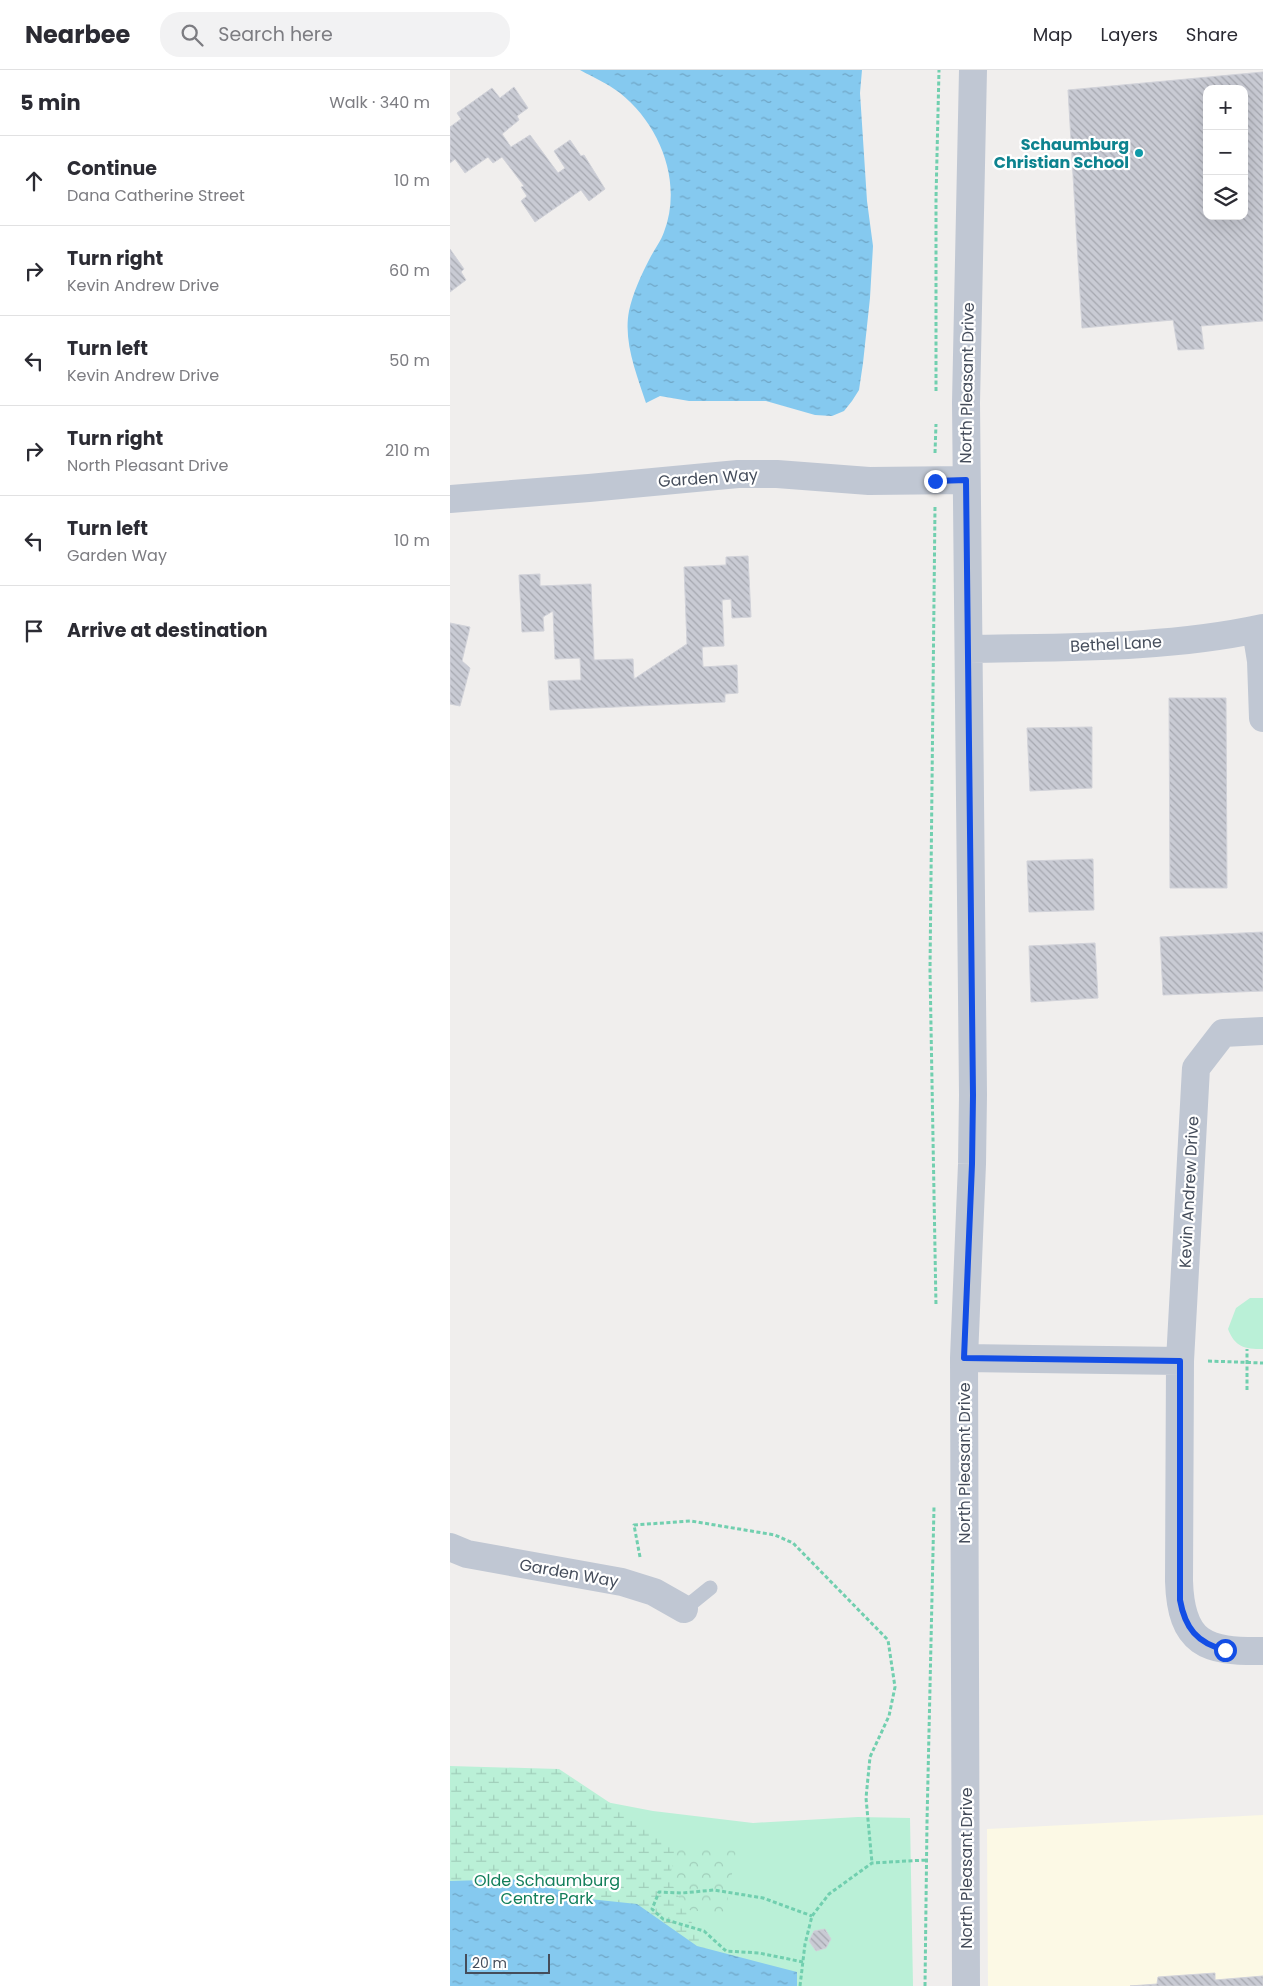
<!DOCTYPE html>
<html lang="en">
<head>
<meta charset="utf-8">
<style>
  body { margin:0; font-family:Poppins,sans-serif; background:#f2f2f3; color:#2b2b33 }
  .controls { position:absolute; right:15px; top:15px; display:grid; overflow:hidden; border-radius:10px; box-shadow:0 5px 20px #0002 }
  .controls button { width:45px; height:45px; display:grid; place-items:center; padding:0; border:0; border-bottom:1px solid #e1e1e2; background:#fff; color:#2b2b33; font:25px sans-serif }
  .scale { position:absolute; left:15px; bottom:12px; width:85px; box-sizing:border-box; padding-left:5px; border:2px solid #454d5b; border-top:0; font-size:14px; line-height:18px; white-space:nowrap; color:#454d5b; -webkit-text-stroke:4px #fff; paint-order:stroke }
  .stop { position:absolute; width:15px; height:15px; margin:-11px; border:4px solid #134ee5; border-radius:50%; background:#fff }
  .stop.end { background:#134ee5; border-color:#fff; box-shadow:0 1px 5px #0008 }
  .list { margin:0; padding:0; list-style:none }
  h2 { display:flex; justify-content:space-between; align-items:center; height:65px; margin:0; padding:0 20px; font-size:21px }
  h2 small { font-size:16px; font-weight:400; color:#7c7c81 }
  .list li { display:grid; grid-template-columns:32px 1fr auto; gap:15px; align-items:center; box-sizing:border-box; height:90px; padding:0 20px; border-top:1px solid #e1e1e2 }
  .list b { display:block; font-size:19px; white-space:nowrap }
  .list p { margin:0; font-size:16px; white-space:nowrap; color:#7c7c81 }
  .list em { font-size:16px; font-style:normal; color:#7c7c81 }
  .icon { flex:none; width:28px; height:28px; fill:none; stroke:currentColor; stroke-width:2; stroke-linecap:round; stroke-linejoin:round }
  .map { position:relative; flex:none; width:813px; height:1916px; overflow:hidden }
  header { display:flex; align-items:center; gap:30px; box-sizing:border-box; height:70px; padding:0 25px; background:#fff; border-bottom:1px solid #e1e1e2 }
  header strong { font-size:24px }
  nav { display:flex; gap:28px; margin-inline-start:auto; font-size:18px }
  .search { width:350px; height:45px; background:#f2f2f3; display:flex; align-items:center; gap:12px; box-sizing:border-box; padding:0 18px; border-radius:20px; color:#7c7c81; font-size:19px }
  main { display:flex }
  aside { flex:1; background:#fff }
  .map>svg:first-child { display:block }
  .commercial { fill:#fcf9e5 }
  .green { fill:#baf0d7 }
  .forest { fill:url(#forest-crowns) }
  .wetland { fill:url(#wetland-marsh) }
  .water { fill:url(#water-ripples) }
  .building { fill:url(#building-back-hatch); stroke:#d1d2d9; fill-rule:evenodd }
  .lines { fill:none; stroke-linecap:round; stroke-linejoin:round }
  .path { stroke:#71cfaf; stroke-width:3; stroke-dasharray:4 2.5; stroke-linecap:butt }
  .lane { stroke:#c0c7d3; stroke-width:15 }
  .street { stroke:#c0c7d3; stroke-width:28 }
  .route { stroke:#134ee5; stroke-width:6 }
  .culture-dot { fill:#0f9aa8; stroke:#fff; stroke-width:2 }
  .labels { text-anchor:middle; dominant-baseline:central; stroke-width:4.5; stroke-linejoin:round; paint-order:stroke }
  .culture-label { font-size:16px; font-weight:bold; fill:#0d838f; stroke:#fff; text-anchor:end }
  .street-label { font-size:16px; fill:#454d5b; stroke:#fff }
  .park-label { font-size:16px; fill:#137f5a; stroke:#fff }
</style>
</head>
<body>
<header>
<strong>Nearbee</strong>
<div class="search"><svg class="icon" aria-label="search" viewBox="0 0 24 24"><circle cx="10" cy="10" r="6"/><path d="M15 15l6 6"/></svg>Search here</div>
<nav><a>Map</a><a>Layers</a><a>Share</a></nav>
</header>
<main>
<aside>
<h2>5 min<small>Walk · 340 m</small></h2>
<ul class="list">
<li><svg class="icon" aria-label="ahead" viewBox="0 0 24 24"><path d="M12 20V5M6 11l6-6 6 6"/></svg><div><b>Continue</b><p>Dana Catherine Street</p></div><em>10 m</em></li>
<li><svg class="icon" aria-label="right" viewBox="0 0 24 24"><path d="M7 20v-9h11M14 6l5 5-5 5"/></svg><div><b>Turn right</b><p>Kevin Andrew Drive</p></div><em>60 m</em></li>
<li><svg class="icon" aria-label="left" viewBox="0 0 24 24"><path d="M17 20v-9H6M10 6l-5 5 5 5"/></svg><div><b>Turn left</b><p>Kevin Andrew Drive</p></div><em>50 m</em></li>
<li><svg class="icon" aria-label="right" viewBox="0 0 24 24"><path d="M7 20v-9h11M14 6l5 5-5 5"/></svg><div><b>Turn right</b><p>North Pleasant Drive</p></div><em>210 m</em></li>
<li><svg class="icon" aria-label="left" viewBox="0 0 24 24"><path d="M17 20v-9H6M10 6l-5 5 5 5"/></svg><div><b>Turn left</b><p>Garden Way</p></div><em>10 m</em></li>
<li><svg class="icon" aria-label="arrive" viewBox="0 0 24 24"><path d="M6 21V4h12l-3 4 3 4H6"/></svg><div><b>Arrive at destination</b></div></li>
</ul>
</aside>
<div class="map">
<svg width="813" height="1916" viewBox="0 0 813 1916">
  <defs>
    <pattern id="forest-crowns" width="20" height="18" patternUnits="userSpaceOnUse" patternTransform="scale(1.25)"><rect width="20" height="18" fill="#baf0d7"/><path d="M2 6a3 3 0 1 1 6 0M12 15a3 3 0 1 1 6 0" fill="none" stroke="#a1cfbb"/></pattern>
    <pattern id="wetland-marsh" width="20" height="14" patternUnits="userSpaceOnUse" patternTransform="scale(1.25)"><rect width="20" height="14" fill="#baf0d7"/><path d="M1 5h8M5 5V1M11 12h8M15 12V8" fill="none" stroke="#a1cfbb"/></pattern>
    <pattern id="water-ripples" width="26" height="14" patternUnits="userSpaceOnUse" patternTransform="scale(1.25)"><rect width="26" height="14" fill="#85c9ef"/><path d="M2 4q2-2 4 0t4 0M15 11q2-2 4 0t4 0" fill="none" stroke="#6fa5c5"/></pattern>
    <pattern id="building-back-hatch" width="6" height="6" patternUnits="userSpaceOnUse" patternTransform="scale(1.25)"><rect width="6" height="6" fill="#c9cbd4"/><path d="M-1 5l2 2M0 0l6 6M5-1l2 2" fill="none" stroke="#a5a7af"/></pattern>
  </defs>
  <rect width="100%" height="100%" fill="#f0eeed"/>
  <path class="commercial" d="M 813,1745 L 813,1916 L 538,1916 L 537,1759 Z"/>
  <path class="green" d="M 800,1228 L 813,1228 L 813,1279 C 794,1279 785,1277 778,1259 L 786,1238 Z
    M 0,1702 L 203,1741 L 303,1753 L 408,1747 L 460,1748 L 463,1916 L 0,1916 Z"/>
  <path class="forest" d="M 0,1711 L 199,1773 L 286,1781 L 275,1844 L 139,1829 Z"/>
  <path class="wetland" d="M 0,1696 L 109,1699 L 228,1778 L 219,1808 L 259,1886 L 329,1916 L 0,1916 Z"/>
  <path class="water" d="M 130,0 L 412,0 L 410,23 L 417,131 L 423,176 L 420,228 L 413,293 L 409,320 L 402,331 L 394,341 L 382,346 L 365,345 L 316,331 L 239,331 L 210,326 L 196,333 C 187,305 173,272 179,241 C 183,223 191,205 200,188 C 204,180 211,171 214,162 C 233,112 210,55 170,23 C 158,14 143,7 130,0 Z
    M 73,1809 L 139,1829 L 187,1834 L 247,1876 L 347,1902 L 347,1916 L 0,1916 L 0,1811 Z"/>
  <path class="building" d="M 813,2 L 813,251 L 751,256 L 754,279 L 728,280 L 723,250 L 632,258 L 618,20 ZM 757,19 L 794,19 L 794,146 L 757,146 Z
    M 64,17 L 78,38 L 67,46 L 69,50 L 52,64 L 61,77 L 80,65 L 108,103 L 115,98 L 104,81 L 120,70 L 131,86 L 134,85 L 155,119 L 139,131 L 131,120 L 85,152 L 71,131 L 77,126 L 71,117 L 74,116 L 52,87 L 43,93 L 38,87 L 15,103 L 5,89 L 0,93 L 0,57 L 11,49 L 7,43 L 42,18 L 50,28 Z
    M 0,179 L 14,199 L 11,202 L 16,210 L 0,222 Z
    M 298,486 L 301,547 L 282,548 L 281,529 L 272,530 L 274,576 L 252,577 L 253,597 L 287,595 L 288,623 L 275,624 L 275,632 L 100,640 L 98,611 L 131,610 L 130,588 L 105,589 L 103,541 L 93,547 L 94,561 L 72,562 L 69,505 L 90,504 L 90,516 L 141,514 L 144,590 L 183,589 L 184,609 L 237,574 L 234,497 L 276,495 L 276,487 Z
    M 0,553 L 20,557 L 12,591 L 20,598 L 10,636 L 0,634 Z
    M 719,628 L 776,628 L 777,818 L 720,818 Z
    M 642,657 L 642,718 L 580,721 L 577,658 Z
    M 643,789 L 644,840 L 579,842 L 577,791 Z
    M 813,862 L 813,921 L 713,925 L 710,867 Z
    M 645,873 L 648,928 L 581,932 L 579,876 Z
    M 375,1859 L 381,1869 L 376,1878 L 366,1881 L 359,1871 L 364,1861 Z
    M 765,1903 L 765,1910 L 813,1906 L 813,1916 L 680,1916 L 707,1914 L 708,1907 Z"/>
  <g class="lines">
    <path class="path" d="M 486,321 L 486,128 L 489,0
      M 485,383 L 486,354
      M 485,437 L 480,900 L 486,1236
      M 758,1291 L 813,1293
      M 797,1320 L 797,1279
      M 190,1487 L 184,1455 L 241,1451 L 325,1465 L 343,1473 L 438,1570 L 445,1617 L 439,1646 L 420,1687 L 416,1728 L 422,1793
      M 353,1892 L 309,1883 L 276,1881 L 254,1861 L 213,1849 L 202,1839 L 209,1822 L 232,1823 L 264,1820 L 313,1828 L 362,1846
      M 350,1916 L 355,1874 L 362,1846 L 379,1824 L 422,1793 L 476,1790
      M 475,1916 L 477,1752 L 484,1437"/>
    <path class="lane" d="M 234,1539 L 260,1518"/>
    <path class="street" d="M 0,429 L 139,418 L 288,404 L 327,404 L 419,411 L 516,410
      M 806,560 L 811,591 L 813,648
      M 519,579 C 616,577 717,579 813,558
      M 813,961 L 773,963 L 746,998 L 730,1291 L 729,1511 C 731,1574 756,1582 813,1581
      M 514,1288 L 730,1291
      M 0,1477 L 17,1484 L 172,1512 L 204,1522 L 234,1539
      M 516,1916 L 514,1288 L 522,1094 L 523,1025 L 516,333 L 523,0"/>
  </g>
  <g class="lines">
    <path class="route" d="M 485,411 L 516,410 L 523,1025 L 522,1094 L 514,1288 L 730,1291 L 730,1530 C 735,1558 747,1573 775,1580"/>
  </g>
  <circle class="culture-dot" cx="689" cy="83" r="5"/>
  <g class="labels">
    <g class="culture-label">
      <text x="679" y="74">Schaumburg<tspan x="679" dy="18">Christian School</tspan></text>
    </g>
    <g class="street-label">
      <text transform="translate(517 313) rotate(-89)">North Pleasant Drive</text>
      <text transform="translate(258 408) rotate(-4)">Garden Way</text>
      <text transform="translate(666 574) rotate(-3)">Bethel Lane</text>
      <text transform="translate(739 1122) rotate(-87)">Kevin Andrew Drive</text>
      <text transform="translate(514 1393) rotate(-90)">North Pleasant Drive</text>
      <text transform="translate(119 1503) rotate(10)">Garden Way</text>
      <text transform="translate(516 1798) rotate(-90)">North Pleasant Drive</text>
    </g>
    <g class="park-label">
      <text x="97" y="1810">Olde Schaumburg<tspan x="97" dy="18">Centre Park</tspan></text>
    </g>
  </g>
</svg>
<div class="controls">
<button>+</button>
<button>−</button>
<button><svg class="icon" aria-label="layers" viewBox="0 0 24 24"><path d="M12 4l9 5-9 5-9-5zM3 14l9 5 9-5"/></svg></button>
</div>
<div class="scale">20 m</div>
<div class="stop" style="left:775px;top:1580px"></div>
<div class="stop end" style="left:485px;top:411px"></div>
</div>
</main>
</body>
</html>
